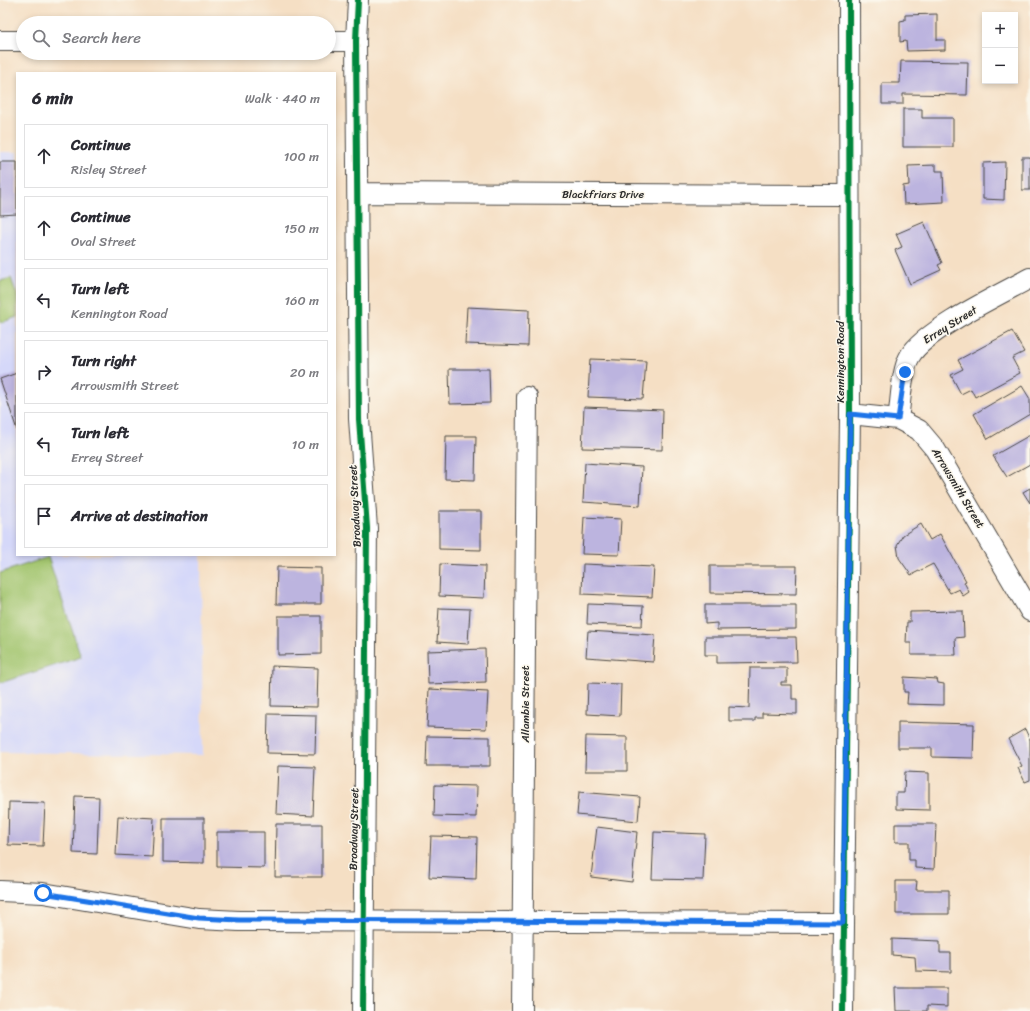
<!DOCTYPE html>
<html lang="en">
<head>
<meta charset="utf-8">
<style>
  body { margin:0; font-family:Sriracha,sans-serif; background:#f7f7f7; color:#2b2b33 }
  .controls { position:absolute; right:12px; top:12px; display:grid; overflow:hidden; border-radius:0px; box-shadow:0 2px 6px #0003 }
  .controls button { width:36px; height:36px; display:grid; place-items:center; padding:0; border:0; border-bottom:1px solid #e1e1e2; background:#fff; color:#2b2b33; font:20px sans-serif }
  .stop { position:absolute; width:12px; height:12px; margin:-9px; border:3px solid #1a73e8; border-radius:50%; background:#fff }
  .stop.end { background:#1a73e8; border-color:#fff; box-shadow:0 1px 4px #0008 }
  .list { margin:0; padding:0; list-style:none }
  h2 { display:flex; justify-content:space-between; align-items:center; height:52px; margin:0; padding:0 16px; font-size:17px }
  h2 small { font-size:13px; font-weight:400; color:#7c7c81 }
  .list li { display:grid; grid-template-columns:26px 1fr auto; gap:12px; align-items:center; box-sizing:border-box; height:64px; margin:0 8px 8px; padding:0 8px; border:1px solid #e1e1e2; border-radius:0px }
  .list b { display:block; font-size:15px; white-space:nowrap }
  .list p { margin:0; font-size:13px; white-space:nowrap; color:#7c7c81 }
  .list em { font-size:13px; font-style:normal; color:#7c7c81 }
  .icon { flex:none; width:22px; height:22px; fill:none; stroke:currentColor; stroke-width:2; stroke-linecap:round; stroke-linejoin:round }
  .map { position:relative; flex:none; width:1030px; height:1011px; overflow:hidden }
  .search { position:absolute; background:#fff; box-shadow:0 2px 6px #0003; left:16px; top:16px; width:320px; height:44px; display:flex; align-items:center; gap:10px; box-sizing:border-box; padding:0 14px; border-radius:22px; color:#7c7c81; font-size:15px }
  .panel { position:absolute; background:#fff; box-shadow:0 2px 6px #0003; left:16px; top:72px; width:320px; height:484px; border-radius:0px }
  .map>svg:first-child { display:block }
  .built { fill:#d5d8f9 }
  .green { fill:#a1c46d; stroke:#66784c }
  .building { fill:#bcb4df }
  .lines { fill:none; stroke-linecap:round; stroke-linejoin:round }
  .street-casing { stroke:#494642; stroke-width:22 }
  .street { stroke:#fff; stroke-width:20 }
  .cycleway-casing { stroke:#fbf7ec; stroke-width:8 }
  .cycleway { stroke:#00873e; stroke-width:6 }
  .route { stroke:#1a73e8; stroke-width:5 }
  .labels { text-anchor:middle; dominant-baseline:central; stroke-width:3; stroke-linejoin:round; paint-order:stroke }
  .street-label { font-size:11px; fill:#2b2b2b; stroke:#fbf7ec }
</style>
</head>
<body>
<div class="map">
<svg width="1030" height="1011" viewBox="0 0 1030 1011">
  <rect width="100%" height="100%" fill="#fbf7ec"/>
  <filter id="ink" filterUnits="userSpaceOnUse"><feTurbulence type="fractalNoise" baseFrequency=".025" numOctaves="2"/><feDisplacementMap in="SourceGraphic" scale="8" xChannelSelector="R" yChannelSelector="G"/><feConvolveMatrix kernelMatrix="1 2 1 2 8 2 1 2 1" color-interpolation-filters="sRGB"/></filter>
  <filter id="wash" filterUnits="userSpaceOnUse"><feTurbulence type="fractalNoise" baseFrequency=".012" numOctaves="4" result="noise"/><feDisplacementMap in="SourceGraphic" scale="16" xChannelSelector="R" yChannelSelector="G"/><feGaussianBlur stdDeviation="0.9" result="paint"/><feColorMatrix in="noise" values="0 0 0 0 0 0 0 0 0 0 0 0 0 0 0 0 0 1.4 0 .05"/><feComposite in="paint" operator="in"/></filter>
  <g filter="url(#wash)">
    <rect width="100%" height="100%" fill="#f5dfc4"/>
    <path class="built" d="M 0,152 L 17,152 L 17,555 L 201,555 L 203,755 L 0,752 Z"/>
    <path class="green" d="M 11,278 L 17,295 L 17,317 L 0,323 L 0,281 Z
      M 48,557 L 81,657 L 0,683 L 0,573 Z"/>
    <g id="blocks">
      <path class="building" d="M 937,14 L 937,40 L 945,40 L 945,50 L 907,51 L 906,41 L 900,42 L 900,21 L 905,20 L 905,15 Z
        M 901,61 L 968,62 L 967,95 L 903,94 L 903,104 L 882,104 L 882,83 L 900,83 Z
        M 903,109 L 922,109 L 922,118 L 953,118 L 953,147 L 903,147 Z
        M 1022,157 L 1030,157 L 1030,190 L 1022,190 Z
        M 0,162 L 17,162 L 17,214 L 0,215 Z
        M 1005,162 L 1004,200 L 983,199 L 983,163 Z
        M 936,165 L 936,171 L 943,171 L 944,202 L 904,204 L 903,186 L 909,185 L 908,166 Z
        M 924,222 L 942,263 L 938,265 L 941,270 L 910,284 L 895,250 L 902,247 L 896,234 Z
        M 467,307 L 529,310 L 528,346 L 465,344 Z
        M 1012,331 L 1024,352 L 1012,358 L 1020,373 L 975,397 L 971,389 L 961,394 L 951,375 L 963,369 L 958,360 Z
        M 590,359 L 646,361 L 643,399 L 588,397 Z
        M 449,369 L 489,369 L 490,403 L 450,404 Z
        M 17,373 L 17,430 L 0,379 Z
        M 1022,386 L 1030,399 L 1030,414 L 988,439 L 974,414 Z
        M 584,407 L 663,410 L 662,450 L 582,448 Z
        M 1030,435 L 1030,464 L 1007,477 L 993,456 Z
        M 446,436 L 476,436 L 475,480 L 445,479 Z
        M 585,463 L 642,467 L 640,506 L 583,502 Z
        M 1030,488 L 1030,503 L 1023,492 Z
        M 439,511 L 481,511 L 481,550 L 439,549 Z
        M 584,517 L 621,519 L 619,555 L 582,554 Z
        M 921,524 L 930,540 L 940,534 L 966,581 L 964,582 L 969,592 L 963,596 L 959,589 L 950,593 L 933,564 L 911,575 L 899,558 L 897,545 L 903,535 Z
        M 440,564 L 485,566 L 484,598 L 439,596 Z
        M 583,564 L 654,567 L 652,597 L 582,594 Z
        M 710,566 L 797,566 L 796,594 L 710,593 Z
        M 277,567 L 321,568 L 321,604 L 276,604 Z
        M 588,604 L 643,606 L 642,626 L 587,624 Z
        M 705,605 L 796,605 L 796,629 L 717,630 L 717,623 L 705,624 Z
        M 439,608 L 470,609 L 468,644 L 437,642 Z
        M 963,611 L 964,637 L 955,638 L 956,655 L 911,655 L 911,643 L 906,643 L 907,622 L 910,622 L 910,612 Z
        M 278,616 L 321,616 L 321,654 L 278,655 Z
        M 588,631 L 655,635 L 653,662 L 586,657 Z
        M 705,637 L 796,637 L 797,662 L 717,663 L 717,655 L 705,655 Z
        M 485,649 L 486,682 L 428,684 L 427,651 Z
        M 272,666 L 318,668 L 317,707 L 271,706 Z
        M 750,668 L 787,668 L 787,682 L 781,682 L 781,685 L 792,685 L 792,699 L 797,699 L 797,714 L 762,713 L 762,718 L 755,718 L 755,721 L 729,721 L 729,707 L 749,708 Z
        M 904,677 L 937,679 L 938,683 L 944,684 L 944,705 L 907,704 L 908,692 L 904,692 Z
        M 588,683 L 621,684 L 620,716 L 587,714 Z
        M 429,689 L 488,692 L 486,729 L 427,727 Z
        M 268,714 L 316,715 L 315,754 L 267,753 Z
        M 898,722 L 974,724 L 973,758 L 932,757 L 932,748 L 898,748 Z
        M 1025,729 L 1030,740 L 1030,780 L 1025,782 L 1018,768 L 1022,766 L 1008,739 Z
        M 427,736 L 490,737 L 490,766 L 426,766 Z
        M 586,736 L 627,737 L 627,771 L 585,771 Z
        M 278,766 L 315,767 L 313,816 L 276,814 Z
        M 905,772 L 929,773 L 929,810 L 896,809 L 896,793 L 904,793 Z
        M 435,785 L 477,786 L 476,817 L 434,816 Z
        M 579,792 L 640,797 L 638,821 L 577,815 Z
        M 75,796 L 99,797 L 97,854 L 73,853 Z
        M 9,802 L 45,803 L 43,846 L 8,845 Z
        M 118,816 L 154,818 L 152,857 L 116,855 Z
        M 163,818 L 204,818 L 204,863 L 163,862 Z
        M 276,824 L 322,824 L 322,877 L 275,877 Z
        M 895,824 L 936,824 L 934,869 L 915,868 L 915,860 L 909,860 L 909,842 L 895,842 Z
        M 597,827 L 637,832 L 632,882 L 591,877 Z
        M 217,832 L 264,832 L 264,868 L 217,867 Z
        M 654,832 L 705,834 L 703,880 L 652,879 Z
        M 431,836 L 477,837 L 476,879 L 429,877 Z
        M 896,881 L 917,881 L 916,890 L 949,890 L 949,914 L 896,914 Z
        M 892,939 L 940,941 L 940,953 L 951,953 L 951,972 L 916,971 L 915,957 L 892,955 Z
        M 895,988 L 947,988 L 947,1007 L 927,1006 L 927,1011 L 896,1011 Z"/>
    </g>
  </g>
  <g filter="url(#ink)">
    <use href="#blocks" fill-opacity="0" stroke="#494642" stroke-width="1"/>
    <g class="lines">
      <g class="street-casing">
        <path id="street" d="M 358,0 L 356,41 L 359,419 L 367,528 L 363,1011
          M 0,41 L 23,41
          M 329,41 L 356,41
          M 358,193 L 849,195
          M 850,414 L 898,419 L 919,430 L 935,449 L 1030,611
          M 898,419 C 901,402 901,371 910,356 C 925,330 1001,294 1030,278
          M 0,891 L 43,893 L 199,919 L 239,921 L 843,923
          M 522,1011 L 527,397
          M 843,1011 L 850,414 L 849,0"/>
      </g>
      <use href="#street" class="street"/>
      <g class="cycleway-casing">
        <path id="cycleway" d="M 358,0 L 356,41 L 359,419 L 367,528 L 363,1011
          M 843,1011 L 850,414 L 849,0"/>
      </g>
      <use href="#cycleway" class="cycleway"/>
    </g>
  </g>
  <g class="lines" filter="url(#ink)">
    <path class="route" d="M 43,893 L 199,918 L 239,920 L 843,923 L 850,414 L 898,419 L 905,372"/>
  </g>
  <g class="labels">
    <g class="street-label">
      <text x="603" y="194">Blackfriars Drive</text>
      <text transform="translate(950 325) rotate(-32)">Errey Street</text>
      <text transform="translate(840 362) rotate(-90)">Kennington Road</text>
      <text transform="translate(958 488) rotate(59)">Arrowsmith Street</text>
      <text transform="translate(355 506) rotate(-93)">Broadway Street</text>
      <text transform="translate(525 704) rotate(-90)">Allambie Street</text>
      <text transform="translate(354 829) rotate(-89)">Broadway Street</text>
    </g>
  </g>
</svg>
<div class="controls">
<button>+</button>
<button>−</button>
</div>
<div class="stop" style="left:43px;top:893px"></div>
<div class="stop end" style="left:905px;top:372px"></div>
<div class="search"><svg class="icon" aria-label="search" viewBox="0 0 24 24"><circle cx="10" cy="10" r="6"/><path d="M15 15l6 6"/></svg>Search here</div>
<section class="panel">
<h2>6 min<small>Walk · 440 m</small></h2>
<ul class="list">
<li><svg class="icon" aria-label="ahead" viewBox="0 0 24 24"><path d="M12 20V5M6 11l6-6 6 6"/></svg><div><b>Continue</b><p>Risley Street</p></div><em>100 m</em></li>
<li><svg class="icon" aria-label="ahead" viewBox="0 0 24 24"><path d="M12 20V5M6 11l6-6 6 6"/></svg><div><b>Continue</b><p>Oval Street</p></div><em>150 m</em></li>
<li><svg class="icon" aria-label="left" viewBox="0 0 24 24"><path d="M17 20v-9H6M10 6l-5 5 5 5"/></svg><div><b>Turn left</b><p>Kennington Road</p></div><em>160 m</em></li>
<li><svg class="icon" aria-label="right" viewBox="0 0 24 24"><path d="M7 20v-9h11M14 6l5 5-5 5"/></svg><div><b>Turn right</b><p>Arrowsmith Street</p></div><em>20 m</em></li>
<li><svg class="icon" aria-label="left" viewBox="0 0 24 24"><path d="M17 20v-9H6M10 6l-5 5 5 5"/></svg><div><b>Turn left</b><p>Errey Street</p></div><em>10 m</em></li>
<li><svg class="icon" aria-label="arrive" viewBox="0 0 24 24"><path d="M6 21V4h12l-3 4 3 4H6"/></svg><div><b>Arrive at destination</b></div></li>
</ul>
</section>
</div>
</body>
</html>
